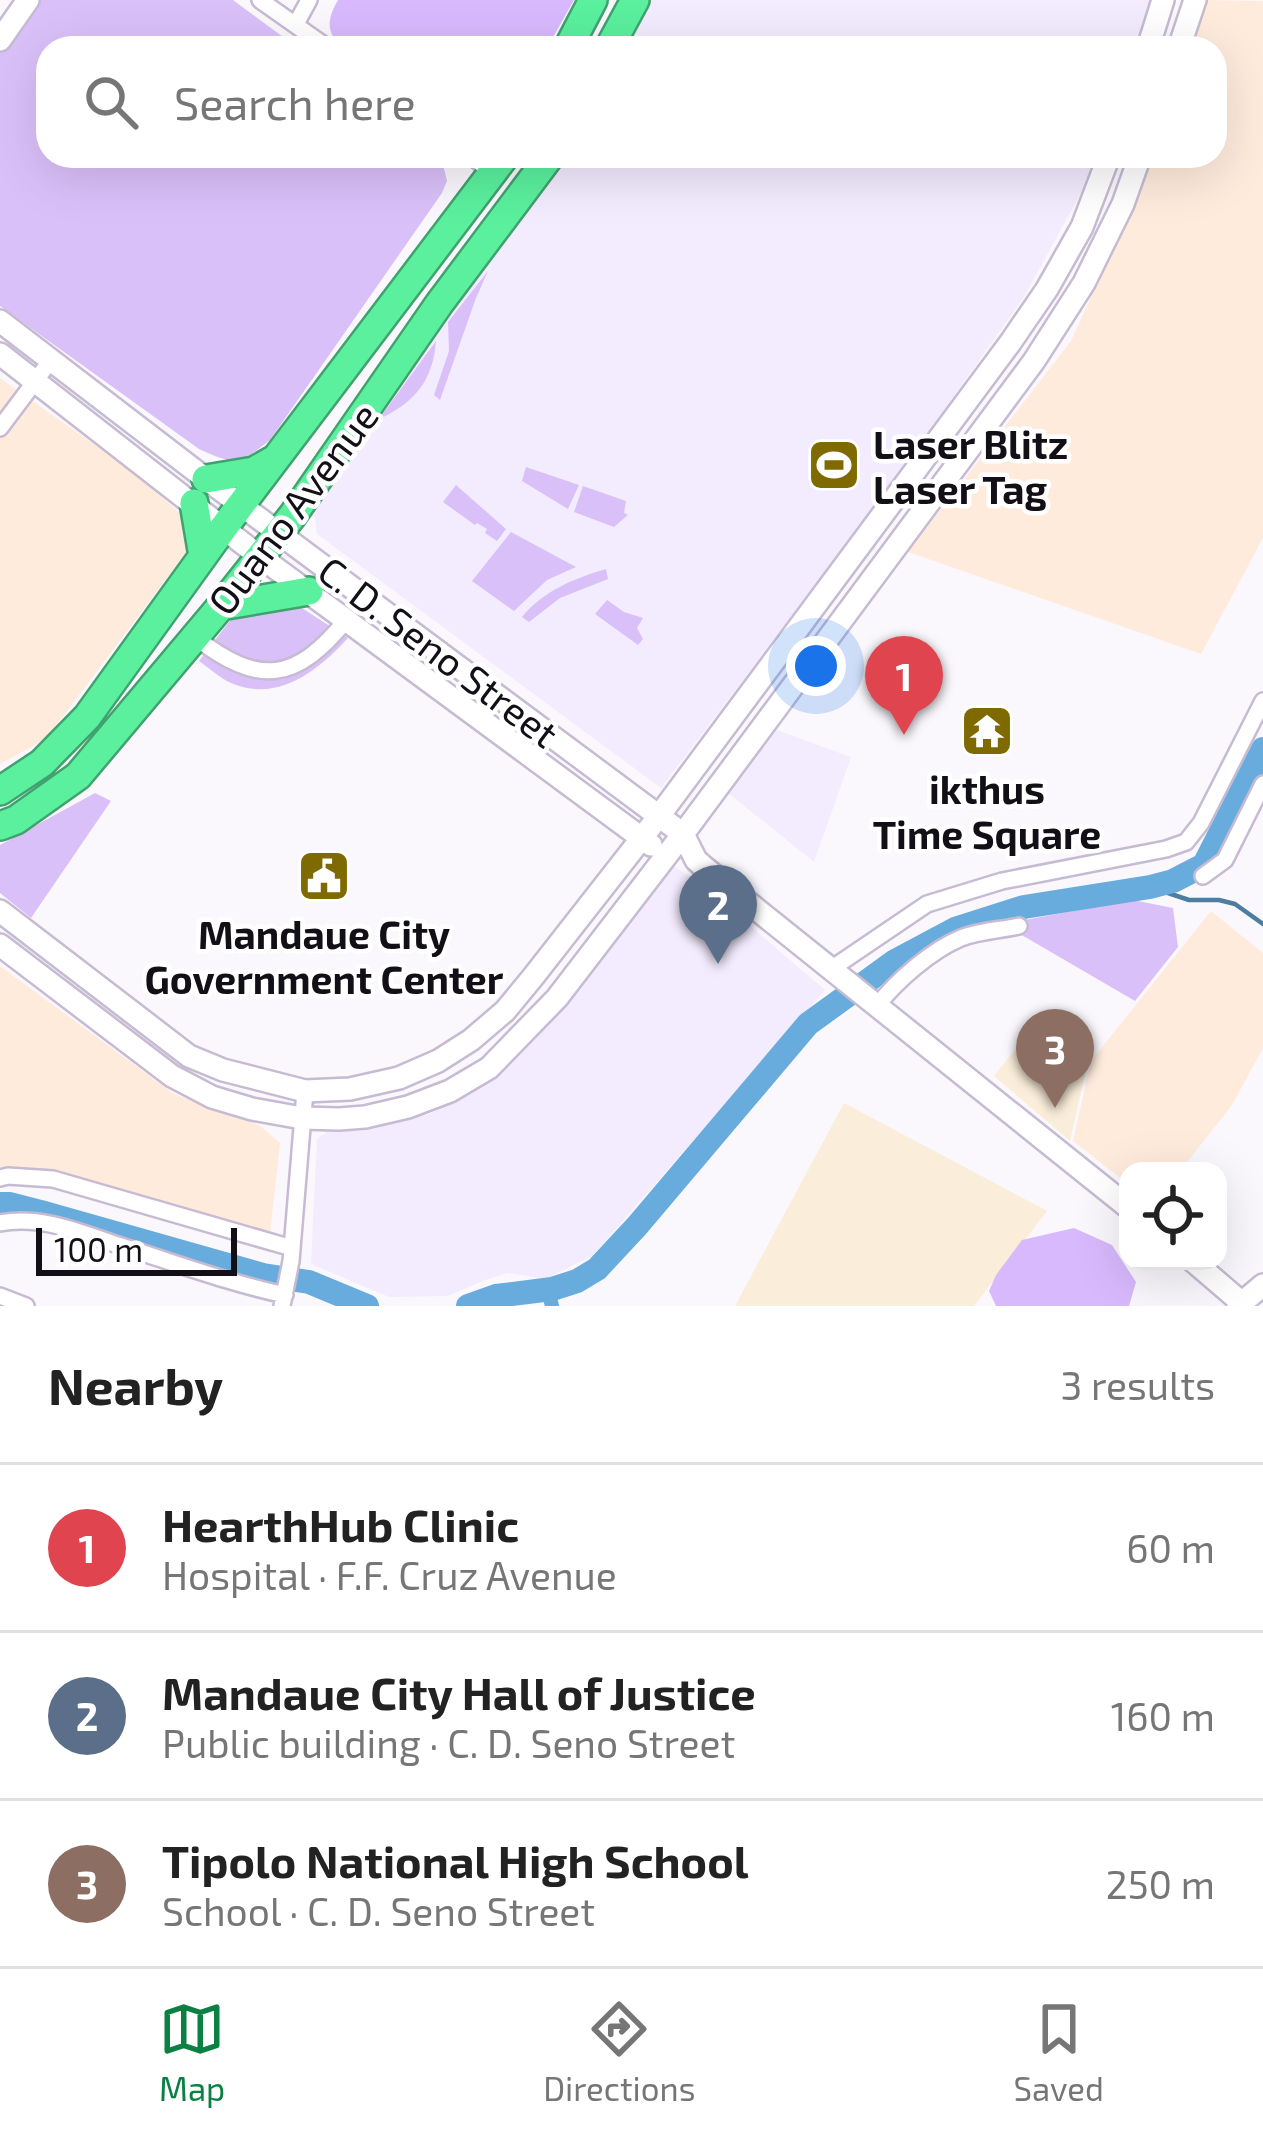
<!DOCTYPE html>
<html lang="en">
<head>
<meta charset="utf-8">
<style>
  body { margin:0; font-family:"Exo 2",sans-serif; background:#f2f2f2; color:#222 }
  .controls { position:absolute; right:36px; bottom:36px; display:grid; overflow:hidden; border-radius:24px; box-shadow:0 12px 48px #0002 }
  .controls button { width:108px; height:108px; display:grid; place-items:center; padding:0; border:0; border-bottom:3px solid #e0e0e0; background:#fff; color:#222; font:60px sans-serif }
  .scale { position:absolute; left:36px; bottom:30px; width:201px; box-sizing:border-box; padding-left:12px; border:6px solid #130f17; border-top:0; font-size:33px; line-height:42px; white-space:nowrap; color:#130f17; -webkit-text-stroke:9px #fff; paint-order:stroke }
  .you { position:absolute; left:816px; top:666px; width:42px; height:42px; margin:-30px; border:9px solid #fff; border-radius:50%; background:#1a73e8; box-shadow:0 0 0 18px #1a73e833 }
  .badge { display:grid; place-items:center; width:78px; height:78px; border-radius:50%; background:#0b8043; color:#fff; font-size:39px; font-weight:700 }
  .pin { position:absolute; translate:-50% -99px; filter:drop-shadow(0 3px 6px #0008) }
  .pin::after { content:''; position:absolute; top:63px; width:42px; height:36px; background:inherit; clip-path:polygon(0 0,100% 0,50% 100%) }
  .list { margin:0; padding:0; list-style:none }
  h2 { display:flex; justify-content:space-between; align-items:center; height:156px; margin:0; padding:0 48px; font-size:51px }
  h2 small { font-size:39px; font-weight:400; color:#767676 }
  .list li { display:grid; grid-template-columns:78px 1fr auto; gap:36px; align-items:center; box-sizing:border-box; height:168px; padding:0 48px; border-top:3px solid #e0e0e0 }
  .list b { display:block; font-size:45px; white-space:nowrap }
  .list p { margin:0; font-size:39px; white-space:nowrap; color:#767676 }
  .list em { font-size:39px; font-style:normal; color:#767676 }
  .icon { flex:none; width:66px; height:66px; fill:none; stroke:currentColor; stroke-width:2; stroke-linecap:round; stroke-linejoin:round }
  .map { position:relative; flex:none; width:1263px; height:1306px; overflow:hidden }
  .search { position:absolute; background:#fff; box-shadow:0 12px 48px #0002; left:36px; right:36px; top:36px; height:132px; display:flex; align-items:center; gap:30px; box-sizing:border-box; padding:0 42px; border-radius:36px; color:#767676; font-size:45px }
  .sheet { height:660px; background:#fff }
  nav { display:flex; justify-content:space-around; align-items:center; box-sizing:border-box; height:168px; border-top:3px solid #e0e0e0; background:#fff; font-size:33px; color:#767676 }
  nav a { display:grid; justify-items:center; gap:6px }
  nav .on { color:#0b8043 }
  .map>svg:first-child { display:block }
  .built { fill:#f3ebfe }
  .industrial { fill:#ffebdc }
  .education { fill:#faedd9 }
  .green { fill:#dac0f9 }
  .forest { fill:#d8b9fd }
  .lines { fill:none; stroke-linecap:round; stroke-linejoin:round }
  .stream { stroke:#4e7da2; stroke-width:4.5 }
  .canal { stroke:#68acdd; stroke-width:14 }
  .river { stroke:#68acdd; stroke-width:24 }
  .street-casing { stroke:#c6bbd3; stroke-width:20 }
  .secondary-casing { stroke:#c6bbd3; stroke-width:26 }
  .highway-casing { stroke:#41a16f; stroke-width:32 }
  .street { stroke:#fff; stroke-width:15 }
  .secondary { stroke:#fff; stroke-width:21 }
  .highway { stroke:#5af09e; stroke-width:27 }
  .labels { text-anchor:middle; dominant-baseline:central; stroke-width:9; stroke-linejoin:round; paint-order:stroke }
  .poi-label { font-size:39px; font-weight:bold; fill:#130f17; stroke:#fff }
  .street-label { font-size:39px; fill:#130f17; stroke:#fff }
</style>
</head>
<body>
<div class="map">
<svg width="1263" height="1306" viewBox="0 0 1263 1306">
  <rect width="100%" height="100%" fill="#faf8fd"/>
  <path class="built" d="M 648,0 L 1151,0 L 1137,48 L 623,48 Z
    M 563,156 L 1101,156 L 1024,297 L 886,492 L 661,788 L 317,534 L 314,510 Z
    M 774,729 L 851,757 L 814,862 L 727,792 Z
    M 675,867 L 705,887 L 825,990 L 592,1256 L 545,1279 L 508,1273 L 485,1280 L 448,1296 L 389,1297 L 311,1264 L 317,1139 L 328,1131 L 362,1131 L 430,1114 L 484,1085 L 535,1036 L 666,869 Z"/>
  <path class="industrial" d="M 1206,0 L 1263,1 L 1263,538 L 1201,654 L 908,552 L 1071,341 L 1155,156 L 1215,156 L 1215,48 L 1191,48 Z
    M 0,378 L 133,472 L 188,520 L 189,549 L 46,739 L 0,764 Z
    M 1211,911 L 1263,953 L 1263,1048 L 1232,1105 L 1180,1171 L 1128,1171 L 1128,1184 L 1073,1141 L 1091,1061 Z
    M 0,966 L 174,1094 L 259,1125 L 280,1143 L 270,1234 L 12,1166 L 0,1168 Z"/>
  <path class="education" d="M 1022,1041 L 1089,1057 L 1070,1141 L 994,1076 Z
    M 844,1103 L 1047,1211 L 974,1306 L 735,1306 Z"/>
  <path class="green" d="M 34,0 L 233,0 L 298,48 L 48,48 L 48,156 L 441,156 L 447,181 L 442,193 L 270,440 C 240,464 235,466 199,449 L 0,306 L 0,49 Z
    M 488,271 L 476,298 L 440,400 L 434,395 L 449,351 L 448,322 Z
    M 436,341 C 433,381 414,403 379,419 Z
    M 526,467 L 579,485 L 568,509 L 522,481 Z
    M 456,485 L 506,529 L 497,541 L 485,533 L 487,529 L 477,523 L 475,525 L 443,502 Z
    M 583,486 L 626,501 L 624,513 L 628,515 L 614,527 L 574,512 Z
    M 511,532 L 576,567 L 547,580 L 514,611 L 472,581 Z
    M 606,569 L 608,579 L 560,598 L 529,622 L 522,617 C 543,591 575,578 606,569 Z
    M 607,600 L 624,612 L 643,618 L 637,628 L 643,639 L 638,645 L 595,614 Z
    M 302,608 L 348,638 C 318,671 278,703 231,683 C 220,678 209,668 199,661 L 232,618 Z
    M 95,793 L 111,801 L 31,918 L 0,893 L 0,845 Z
    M 1133,900 L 1173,908 L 1178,947 L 1135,1001 L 1020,934 L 1019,921 Z"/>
  <path class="forest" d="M 338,0 L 574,0 L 547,48 L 344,48 C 325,34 327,19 338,0 Z
    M 1074,1228 L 1112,1245 L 1136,1282 L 1129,1306 L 996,1306 L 989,1291 L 996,1275 L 1022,1240 Z"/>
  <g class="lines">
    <path class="stream" d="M 1150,887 L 1189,900 L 1219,900 L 1235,904 L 1263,924"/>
    <path class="canal" d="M 548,1290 L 552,1306"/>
    <path class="river" d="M 0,1204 L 10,1204 L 41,1212 L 263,1275 L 309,1282 L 367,1306
      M 468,1306 L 496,1296 L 552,1289 L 577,1281 L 597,1269 L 637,1226 L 808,1024 L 895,961 L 955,929 L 1024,907 L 1150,887 L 1173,881 L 1204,865 L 1263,749"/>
    <g class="street-casing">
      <path id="street" d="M 260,0 L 328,48
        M 296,24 L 309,0
        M 471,156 L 493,173
        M 0,428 L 51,360
        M 195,637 C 259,687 296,682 347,619
        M 1203,876 L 1225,860 L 1263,784
        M 831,969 L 927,904 L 1002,881 L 1166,849 L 1186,842 L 1201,823 L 1263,701
        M 877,1006 C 896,981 932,950 961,938 C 978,931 1001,930 1019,926
        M 0,1178 L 8,1176 L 53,1179 L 292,1248
        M 0,1223 C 42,1215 81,1233 121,1246 C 175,1263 229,1283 285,1295
        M 0,1296 L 26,1306
        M 282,1306 L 291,1261 L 305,1091"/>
    </g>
    <g class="secondary-casing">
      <path id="secondary" d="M 0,40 L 28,0
        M 1148,48 L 1163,0
        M 1179,48 L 1195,0
        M 0,321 L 206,479 L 683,834 L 696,860 L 705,868 L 1128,1207
        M 0,354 L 259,556 L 651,845
        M 0,911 L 189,1056 L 223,1070 L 305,1091 L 350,1089 L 399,1078 L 438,1061 L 471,1040 L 505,1011 L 533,977 L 659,816 L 1010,343 L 1047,289 L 1082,227 L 1109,156
        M 0,945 L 172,1076 L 212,1097 L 252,1109 L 302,1118 L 339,1119 L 365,1117 L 408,1107 L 450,1091 L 489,1068 L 557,998 L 683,834 L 1034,361 L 1084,283 L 1123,204 L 1140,156
        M 1193,1261 L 1242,1303
        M 1238,1306 L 1263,1285"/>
    </g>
    <g class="highway-casing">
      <path id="highway" d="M 568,48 L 593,0
        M 609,48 L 635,0
        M 206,479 L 254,471 L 275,459
        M 194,503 L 203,556
        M 221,606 L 309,591
        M 0,791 L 42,763 L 87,717 L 224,527 L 505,156
        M 0,826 L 16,820 L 78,776 L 221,606 L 293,515 L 439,304 L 550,156"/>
    </g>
    <use href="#street" class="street"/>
    <use href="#secondary" class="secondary"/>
    <use href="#highway" class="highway"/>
  </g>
  <defs>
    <g id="stadium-square" transform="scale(2.7)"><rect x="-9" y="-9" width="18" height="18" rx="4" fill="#7f6901" stroke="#fff"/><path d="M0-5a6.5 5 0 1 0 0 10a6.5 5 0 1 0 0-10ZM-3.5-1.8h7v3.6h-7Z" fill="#fff"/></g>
    <g id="temple-square" transform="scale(2.7)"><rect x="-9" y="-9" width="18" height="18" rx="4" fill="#7f6901" stroke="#fff"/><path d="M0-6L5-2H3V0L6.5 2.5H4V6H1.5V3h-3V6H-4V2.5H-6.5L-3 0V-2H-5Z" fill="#fff"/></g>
    <g id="civic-square" transform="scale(2.7)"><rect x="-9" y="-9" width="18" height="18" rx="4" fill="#7f6901" stroke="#fff"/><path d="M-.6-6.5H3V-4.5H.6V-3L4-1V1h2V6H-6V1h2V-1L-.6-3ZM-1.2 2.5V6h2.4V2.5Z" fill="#fff"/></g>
  </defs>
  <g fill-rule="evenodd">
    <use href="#stadium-square" x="834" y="465"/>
    <use href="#temple-square" x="987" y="731"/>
    <use href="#civic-square" x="324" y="876"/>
  </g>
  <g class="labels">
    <g class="poi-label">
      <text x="873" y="443" text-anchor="start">Laser Blitz<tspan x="873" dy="45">Laser Tag</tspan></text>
      <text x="987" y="788">ikthus<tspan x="987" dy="45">Time Square</tspan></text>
      <text x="324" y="933">Mandaue City<tspan x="324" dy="45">Government Center</tspan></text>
    </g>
    <g class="street-label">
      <text transform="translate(292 508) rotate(-53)">Ouano Avenue</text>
      <text transform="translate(439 651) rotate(37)">C. D. Seno Street</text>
    </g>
  </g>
</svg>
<div class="controls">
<button><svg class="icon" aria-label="locate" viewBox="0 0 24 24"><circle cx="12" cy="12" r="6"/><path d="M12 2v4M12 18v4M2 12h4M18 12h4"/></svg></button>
</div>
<div class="scale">100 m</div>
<div class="you"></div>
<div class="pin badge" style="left:904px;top:735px;background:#e0444e">1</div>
<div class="pin badge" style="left:718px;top:964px;background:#5c6f8a">2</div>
<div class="pin badge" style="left:1055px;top:1108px;background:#8d6e63">3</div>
<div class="search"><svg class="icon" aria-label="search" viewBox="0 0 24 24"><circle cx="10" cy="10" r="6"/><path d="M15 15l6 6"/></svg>Search here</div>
</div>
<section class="sheet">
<h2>Nearby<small>3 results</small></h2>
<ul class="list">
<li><span class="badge" style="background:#e0444e">1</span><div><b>HearthHub Clinic</b><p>Hospital · F.F. Cruz Avenue</p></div><em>60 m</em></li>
<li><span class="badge" style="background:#5c6f8a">2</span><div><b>Mandaue City Hall of Justice</b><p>Public building · C. D. Seno Street</p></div><em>160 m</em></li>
<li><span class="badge" style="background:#8d6e63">3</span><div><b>Tipolo National High School</b><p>School · C. D. Seno Street</p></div><em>250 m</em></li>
</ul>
</section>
<nav>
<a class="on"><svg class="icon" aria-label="map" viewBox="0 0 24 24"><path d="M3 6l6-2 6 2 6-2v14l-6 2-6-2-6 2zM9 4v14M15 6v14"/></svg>Map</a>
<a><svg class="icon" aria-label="directions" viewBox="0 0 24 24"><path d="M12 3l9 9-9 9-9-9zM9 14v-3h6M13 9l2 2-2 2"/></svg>Directions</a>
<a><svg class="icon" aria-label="saved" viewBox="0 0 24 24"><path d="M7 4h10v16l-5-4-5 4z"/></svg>Saved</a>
</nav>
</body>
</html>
